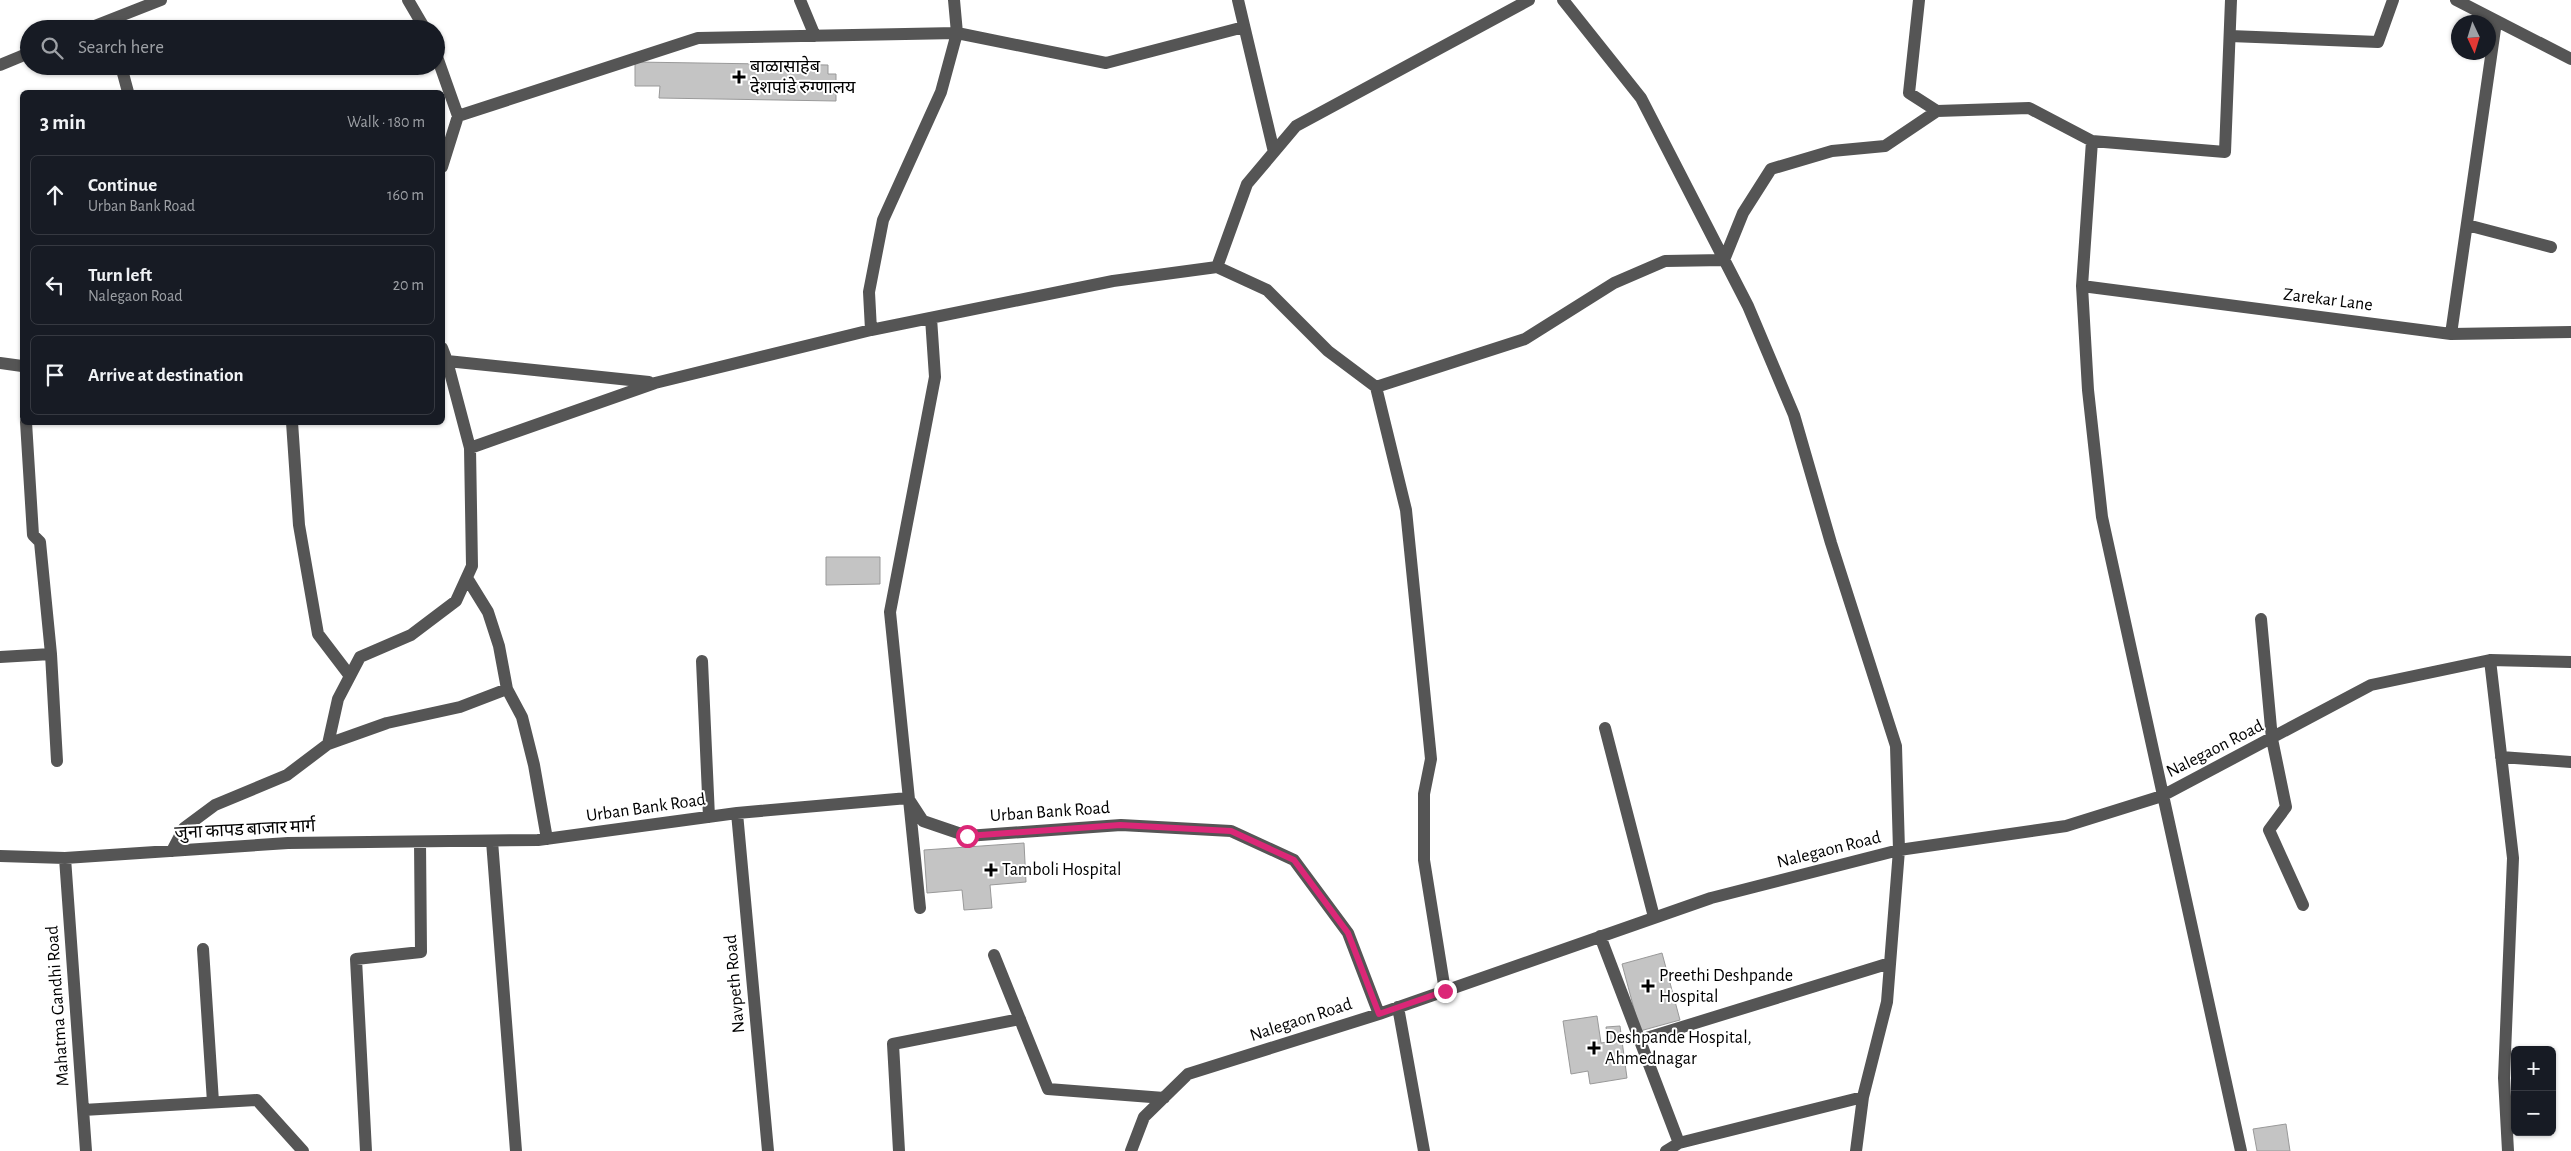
<!DOCTYPE html>
<html lang="en">
<head>
<meta charset="utf-8">
<style>
  body { margin:0; font-family:"Alegreya Sans","Noto Sans Devanagari",sans-serif; background:#242831; color:#f1f3f6 }
  .controls { position:absolute; right:15px; bottom:15px; display:grid; overflow:hidden; border-radius:8px; box-shadow:0 1px 4px #0004 }
  .controls button { width:45px; height:45px; display:grid; place-items:center; padding:0; border:0; border-bottom:1px solid #363941; background:#171b24; color:#f1f3f6; font:25px sans-serif }
  .compass { position:absolute; left:2451px; top:15px; width:45px; height:45px; border-radius:50%; background:#171b24; box-shadow:0 1px 4px #0004; rotate:176deg }
  .stop { position:absolute; width:15px; height:15px; margin:-11px; border:4px solid #db2777; border-radius:50%; background:#fff }
  .stop.end { background:#db2777; border-color:#fff; box-shadow:0 1px 5px #0008 }
  .list { margin:0; padding:0; list-style:none }
  h2 { display:flex; justify-content:space-between; align-items:center; height:65px; margin:0; padding:0 20px; font-size:21px }
  h2 small { font-size:16px; font-weight:400; color:#9ea1a6 }
  .list li { display:grid; grid-template-columns:32px 1fr auto; gap:15px; align-items:center; box-sizing:border-box; height:80px; margin:0 10px 10px; padding:0 10px; border:1px solid #363941; border-radius:8px }
  .list b { display:block; font-size:19px; white-space:nowrap }
  .list p { margin:0; font-size:16px; white-space:nowrap; color:#9ea1a6 }
  .list em { font-size:16px; font-style:normal; color:#9ea1a6 }
  .icon { flex:none; width:28px; height:28px; fill:none; stroke:currentColor; stroke-width:2; stroke-linecap:round; stroke-linejoin:round }
  .map { position:relative; flex:none; width:2571px; height:1151px; overflow:hidden }
  .search { position:absolute; background:#171b24; box-shadow:0 1px 4px #0004; left:20px; top:20px; width:425px; height:55px; display:flex; align-items:center; gap:12px; box-sizing:border-box; padding:0 18px; border-radius:28px; color:#9ea1a6; font-size:19px }
  .panel { position:absolute; background:#171b24; box-shadow:0 1px 4px #0004; left:20px; top:90px; width:425px; height:335px; border-radius:8px }
  .map>svg:first-child { display:block }
  .building { fill:#c4c4c4; stroke:#999 }
  .lines { fill:none; stroke-linecap:round; stroke-linejoin:round }
  .minor { stroke:#555; stroke-width:12 }
  .route { stroke:#db2777; stroke-width:6 }
  .poi-dot { fill:#000; stroke:#fff; stroke-width:2 }
  .labels { text-anchor:middle; dominant-baseline:central; stroke-width:4; stroke-linejoin:round; paint-order:stroke }
  .poi-label { font-size:18px; fill:#000; stroke:#fff; text-anchor:start }
  .street-label { font-size:18px; fill:#000; stroke:#fff }
</style>
</head>
<body>
<div class="map">
<svg width="2571" height="1151" viewBox="0 0 2571 1151">
  <rect width="100%" height="100%" fill="#fff"/>
  <path class="building" d="M 635,62 L 828,65 L 828,74 L 836,74 L 836,101 L 659,98 L 660,86 L 635,86 Z
    M 826,557 L 880,557 L 880,584 L 826,585 Z
    M 1024,843 L 1026,882 L 990,885 L 992,908 L 964,910 L 962,890 L 927,893 L 924,850 Z
    M 1662,953 L 1680,1020 L 1640,1031 L 1622,964 Z
    M 1597,1016 L 1601,1043 L 1608,1042 L 1606,1027 L 1620,1026 L 1627,1078 L 1590,1084 L 1588,1071 L 1571,1074 L 1563,1021 Z
    M 2286,1124 L 2290,1151 L 2257,1151 L 2253,1129 Z"/>
  <g class="lines">
    <path class="minor" d="M 408,0 L 425,29
      M 800,0 L 815,36
      M 1238,0 L 1274,152
      M 1563,0 L 1641,98 L 1748,306 L 1794,415 L 1831,543 L 1896,746 L 1899,850 L 1887,1002 L 1863,1097 L 1856,1151
      M 1919,0 L 1909,93 L 1937,111 L 2029,108 L 2092,141 L 2082,286 L 2088,390 L 2102,517 L 2241,1151
      M 2456,0 L 2571,59
      M 87,29 L 161,0
      M 2230,36 L 2378,42 L 2393,0
      M 436,54 L 458,116
      M 0,65 L 29,53
      M 121,66 L 128,92
      M 2092,141 L 2225,152 L 2231,0
      M 442,167 L 458,116 L 698,38 L 957,33 L 1106,63 L 1244,27
      M 2467,225 L 2551,247
      M 1724,260 L 1743,213 L 1771,169 L 1832,151 L 1885,146 L 1937,111
      M 1217,267 L 1247,184 L 1296,126 L 1529,0
      M 2082,286 L 2451,334 L 2571,332
      M 871,330 L 869,292 L 883,220 L 941,92 L 957,33 L 954,0
      M 2451,334 L 2496,22
      M 442,348 L 447,361 L 649,382
      M 0,363 L 22,366
      M 1376,387 L 1406,510 L 1431,759 L 1424,794 L 1424,860 L 1445,991
      M 292,422 L 299,525 L 318,634 L 350,676
      M 470,448 L 655,383 L 871,330 L 1113,281 L 1217,267 L 1267,290 L 1328,351 L 1376,387 L 1525,339 L 1614,283 L 1665,261 L 1724,260
      M 467,578 L 488,612 L 499,646 L 507,689 L 522,717 L 534,765 L 547,839
      M 2261,619 L 2272,739 L 2286,807 L 2269,830 L 2303,905
      M 51,654 L 57,761
      M 0,657 L 51,654 L 40,542 L 33,535 L 26,422
      M 2490,660 L 2513,858 L 2504,1078 L 2508,1151
      M 702,661 L 709,817
      M 1605,728 L 1654,917
      M 328,744 L 387,723 L 460,707 L 507,689
      M 2501,757 L 2571,762
      M 737,813 L 768,1151
      M 492,841 L 516,1151
      M 172,851 L 184,828 L 215,805 L 287,775 L 328,744 L 338,699 L 360,657 L 411,635 L 456,601 L 472,566 L 470,448 L 447,361 L 442,362
      M 0,856 L 65,858 L 288,843 L 538,840 L 737,813 L 908,798 L 923,821 L 967,836 L 1121,825 L 1231,831 L 1294,860 L 1348,933 L 1379,1014
      M 65,858 L 86,1151
      M 920,908 L 890,612 L 935,377 L 931,318
      M 1600,936 L 1679,1143
      M 203,949 L 213,1102
      M 994,955 L 1048,1089 L 1164,1098
      M 1398,1007 L 1424,1151
      M 1640,1040 L 1890,963
      M 83,1110 L 257,1100 L 303,1151
      M 366,1151 L 356,959 L 421,952 L 420,842
      M 899,1151 L 893,1044 L 1020,1019
      M 1131,1151 L 1144,1117 L 1188,1074 L 1379,1014 L 1711,898 L 1899,850 L 2066,826 L 2162,796 L 2371,685 L 2490,660 L 2571,662
      M 1666,1151 L 1679,1143 L 1863,1097"/>
  </g>
  <g class="lines">
    <path class="route" d="M 967,836 L 1120,825 L 1231,831 L 1294,860 L 1348,933 L 1379,1014 L 1445,991"/>
  </g>
  <g class="poi-dot">
    <path d="M736.5 69.5h5v5h5v5h-5v5h-5v-5h-5v-5h5z"/>
    <path d="M988.5 862.5h5v5h5v5h-5v5h-5v-5h-5v-5h5z"/>
    <path d="M1645.5 978.5h5v5h5v5h-5v5h-5v-5h-5v-5h5z"/>
    <path d="M1591.5 1040.5h5v5h5v5h-5v5h-5v-5h-5v-5h5z"/>
  </g>
  <g class="labels">
    <g class="poi-label">
      <text x="750" y="67">बाळासाहेब<tspan x="750" dy="21">देशपांडे रुग्णालय</tspan></text>
      <text x="1002" y="870">Tamboli Hospital</text>
      <text x="1659" y="976">Preethi Deshpande<tspan x="1659" dy="21">Hospital</tspan></text>
      <text x="1605" y="1038">Deshpande Hospital,<tspan x="1605" dy="21">Ahmednagar</tspan></text>
    </g>
    <g class="street-label">
      <text transform="translate(2328 300) rotate(7)">Zarekar Lane</text>
      <text transform="translate(2215 749) rotate(-27)">Nalegaon Road</text>
      <text transform="translate(646 808) rotate(-8)">Urban Bank Road</text>
      <text transform="translate(1050 812) rotate(-4)">Urban Bank Road</text>
      <text transform="translate(245 830) rotate(-3)">जुना कापड बाजार मार्ग</text>
      <text transform="translate(1829 850) rotate(-14)">Nalegaon Road</text>
      <text transform="translate(735 984) rotate(-95)">Navpeth Road</text>
      <text transform="translate(58 1006) rotate(-94)">Mahatma Gandhi Road</text>
      <text transform="translate(1301 1020) rotate(-18)">Nalegaon Road</text>
    </g>
  </g>
</svg>
<div class="controls">
<button>+</button>
<button>−</button>
</div>
<svg class="compass" viewBox="-18 -18 36 36"><path d="M0-13l5 13h-10z" fill="#e53935"/><path d="M0 13l5-13h-10z" fill="#9ea1a6"/></svg>
<div class="stop" style="left:967px;top:836px"></div>
<div class="stop end" style="left:1445px;top:991px"></div>
<div class="search"><svg class="icon" aria-label="search" viewBox="0 0 24 24"><circle cx="10" cy="10" r="6"/><path d="M15 15l6 6"/></svg>Search here</div>
<section class="panel">
<h2>3 min<small>Walk · 180 m</small></h2>
<ul class="list">
<li><svg class="icon" aria-label="ahead" viewBox="0 0 24 24"><path d="M12 20V5M6 11l6-6 6 6"/></svg><div><b>Continue</b><p>Urban Bank Road</p></div><em>160 m</em></li>
<li><svg class="icon" aria-label="left" viewBox="0 0 24 24"><path d="M17 20v-9H6M10 6l-5 5 5 5"/></svg><div><b>Turn left</b><p>Nalegaon Road</p></div><em>20 m</em></li>
<li><svg class="icon" aria-label="arrive" viewBox="0 0 24 24"><path d="M6 21V4h12l-3 4 3 4H6"/></svg><div><b>Arrive at destination</b></div></li>
</ul>
</section>
</div>
</body>
</html>
